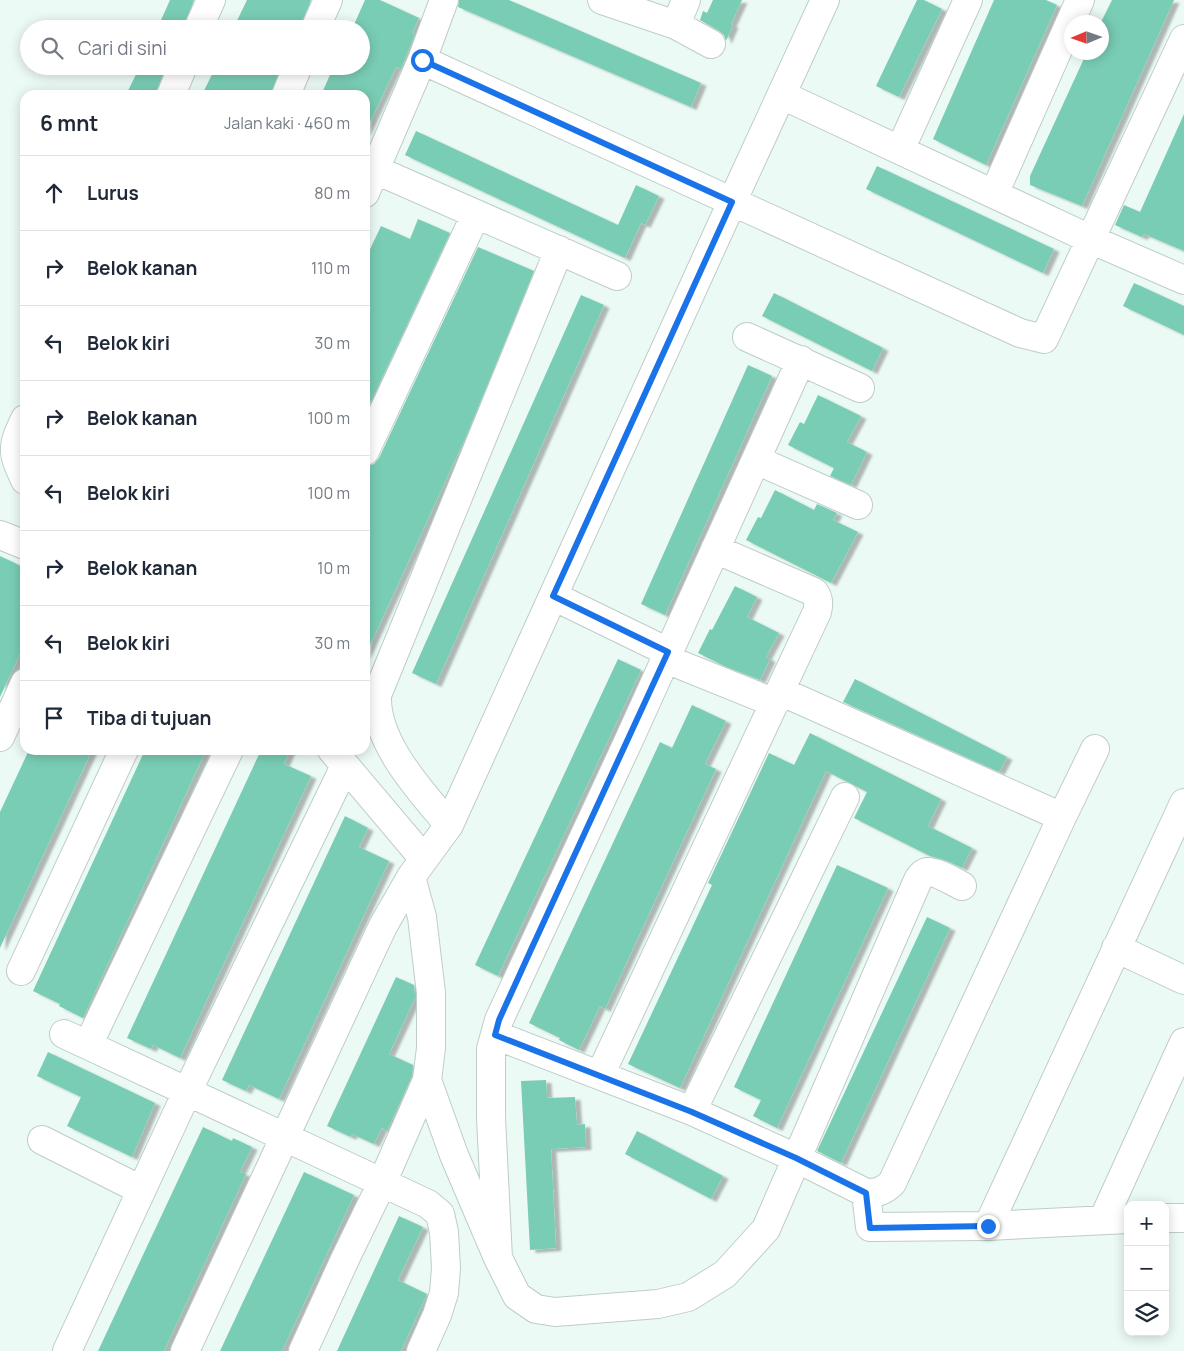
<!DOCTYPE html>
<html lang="id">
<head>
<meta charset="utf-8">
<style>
  body { margin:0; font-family:Manrope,sans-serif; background:#f2f2f3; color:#1f2937 }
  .controls { position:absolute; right:15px; bottom:15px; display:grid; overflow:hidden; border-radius:10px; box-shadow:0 2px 12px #0003 }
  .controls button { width:45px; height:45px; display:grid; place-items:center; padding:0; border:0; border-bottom:1px solid #e0e1e3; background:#fff; color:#1f2937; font:25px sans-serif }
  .compass { position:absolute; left:1064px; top:15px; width:45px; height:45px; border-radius:50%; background:#fff; box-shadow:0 2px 12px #0003; rotate:268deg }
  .stop { position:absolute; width:15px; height:15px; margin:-11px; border:4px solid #1a73e8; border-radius:50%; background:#fff }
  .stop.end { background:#1a73e8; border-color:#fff; box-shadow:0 1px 5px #0008 }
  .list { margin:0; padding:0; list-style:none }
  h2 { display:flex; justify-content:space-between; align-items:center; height:65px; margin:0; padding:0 20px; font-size:21px }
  h2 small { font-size:16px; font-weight:400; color:#747a83 }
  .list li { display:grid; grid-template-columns:32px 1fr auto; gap:15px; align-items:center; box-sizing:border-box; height:75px; padding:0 20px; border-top:1px solid #e0e1e3 }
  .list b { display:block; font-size:19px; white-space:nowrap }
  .list em { font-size:16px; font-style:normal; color:#747a83 }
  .icon { flex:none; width:28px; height:28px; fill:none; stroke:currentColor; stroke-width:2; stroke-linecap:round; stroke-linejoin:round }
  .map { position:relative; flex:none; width:1184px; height:1351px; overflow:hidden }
  .search { position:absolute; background:#fff; box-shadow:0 2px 12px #0003; left:20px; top:20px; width:350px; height:55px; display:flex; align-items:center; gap:12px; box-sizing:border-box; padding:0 18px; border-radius:28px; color:#747a83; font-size:19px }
  .panel { position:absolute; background:#fff; box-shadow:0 2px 12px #0003; left:20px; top:90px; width:350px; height:665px; border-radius:15px }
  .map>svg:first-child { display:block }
  .building { fill:#79cdb5; filter:url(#shadow) }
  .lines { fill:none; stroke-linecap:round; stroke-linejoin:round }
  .minor-casing { stroke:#bfccc8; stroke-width:30 }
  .minor { stroke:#fff; stroke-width:28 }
  .route { stroke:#1a73e8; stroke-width:6 }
</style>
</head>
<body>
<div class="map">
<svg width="1184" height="1351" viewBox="0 0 1184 1351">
  <defs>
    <filter id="shadow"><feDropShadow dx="5.5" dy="3" stdDeviation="1" flood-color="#0004"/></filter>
  </defs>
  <rect width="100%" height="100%" fill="#ecfaf5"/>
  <path class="building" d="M 170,0 L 194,0 L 183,29 L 157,29 Z
    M 247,0 L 311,0 L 300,29 L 233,29 Z
    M 365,0 L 380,0 L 419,18 L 412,33 L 415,34 L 401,69 L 396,67 L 365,133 L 365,95 L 321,95 L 334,66 L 361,66 L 361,29 L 352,29 Z
    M 459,0 L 509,0 L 701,83 L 691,107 L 458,7 Z
    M 713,0 L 742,0 L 731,24 L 733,25 L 726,41 L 724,35 L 719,31 L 700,20 L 703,11 L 707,13 Z
    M 917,0 L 924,0 L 942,9 L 899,97 L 876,86 Z
    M 994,0 L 1046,0 L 1057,5 L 986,165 L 933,139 Z
    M 1112,0 L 1174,0 L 1082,206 L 1030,185 L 1030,176 L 1087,52 L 1102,52 L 1101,22 Z
    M 140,66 L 166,66 L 155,95 L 126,95 Z
    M 216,66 L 281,66 L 271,95 L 202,95 Z
    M 1184,114 L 1184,251 L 1144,234 L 1142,237 L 1115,225 L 1124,205 L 1140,212 Z
    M 416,131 L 618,225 L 636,185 L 659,196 L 645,225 L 641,223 L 625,258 L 405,155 Z
    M 877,166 L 1054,249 L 1043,273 L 866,189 Z
    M 418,219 L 450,233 L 365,414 L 365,260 L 381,226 L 410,239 Z
    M 478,247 L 534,271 L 468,432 L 365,656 L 365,466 L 374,464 L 379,458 Z
    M 1134,283 L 1184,306 L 1184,335 L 1123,306 Z
    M 774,293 L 883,348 L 872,371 L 762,316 Z
    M 581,295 L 604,305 L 436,684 L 412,673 Z
    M 748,365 L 772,376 L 665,615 L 641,604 Z
    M 818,395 L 861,416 L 847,442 L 867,452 L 851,485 L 830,476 L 834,468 L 788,445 L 800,422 L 804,424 Z
    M 775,490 L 814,510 L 817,504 L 837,513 L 833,520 L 858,532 L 831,583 L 746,540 L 758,517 L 761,518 Z
    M 0,556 L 25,568 L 25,643 L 0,697 Z
    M 735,586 L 757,597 L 747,617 L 779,633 L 766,657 L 770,659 L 760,680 L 724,666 L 698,653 L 710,629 L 712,630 Z
    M 618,659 L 641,670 L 498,976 L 475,965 Z
    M 855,679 L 1007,757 L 999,772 L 843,702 Z
    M 692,705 L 726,721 L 705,764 L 716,769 L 605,1009 L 600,1006 L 579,1050 L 559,1040 L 560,1038 L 529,1023 L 660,742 L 672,748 Z
    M 810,733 L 941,799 L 928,826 L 972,848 L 962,868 L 945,860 L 930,856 L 854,818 L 867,792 L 826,771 L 680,1088 L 628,1064 L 712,885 L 708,883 L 769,753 L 794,765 Z
    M 29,750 L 92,750 L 0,948 L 0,812 Z
    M 145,750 L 206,750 L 83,1018 L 59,1006 L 60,1004 L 33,991 Z
    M 261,750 L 290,750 L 284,764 L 311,776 L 180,1058 L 153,1045 L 151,1049 L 127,1038 Z
    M 345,816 L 368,828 L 359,847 L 389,861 L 279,1099 L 249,1085 L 246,1091 L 222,1080 Z
    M 837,865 L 888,888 L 777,1128 L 753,1116 L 761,1100 L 734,1087 Z
    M 927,917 L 950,928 L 841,1163 L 817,1151 Z
    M 396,977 L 414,985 L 415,998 L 389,1054 L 413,1065 L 412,1076 L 387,1131 L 382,1128 L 374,1144 L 352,1134 L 351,1137 L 327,1126 Z
    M 48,1052 L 155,1103 L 132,1157 L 67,1126 L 81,1097 L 37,1076 Z
    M 546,1080 L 547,1098 L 575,1097 L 577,1125 L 585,1124 L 586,1147 L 551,1149 L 556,1248 L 530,1250 L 521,1081 Z
    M 203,1127 L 232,1141 L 233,1138 L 252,1147 L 240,1172 L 246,1174 L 164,1351 L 98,1351 Z
    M 637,1131 L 723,1176 L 711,1199 L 625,1154 Z
    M 304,1172 L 354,1195 L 338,1230 L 282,1351 L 220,1351 Z
    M 399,1216 L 423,1227 L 398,1280 L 427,1294 L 401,1351 L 337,1351 Z"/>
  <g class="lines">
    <g class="minor-casing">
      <path id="minor" d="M 602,0 L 676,25 L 711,44
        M 676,25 L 686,0
        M 198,29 L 211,0
        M 315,29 L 328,0
        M 422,60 L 1020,333 L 1044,339 L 1184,39
        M 171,95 L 183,66
        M 286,95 L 298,66
        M 782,95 L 1090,239 L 1184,280
        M 900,150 L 968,0
        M 376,170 L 617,276
        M 365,193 L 422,60 L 444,0
        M 994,194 L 1080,0
        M 747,337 L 860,388
        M 25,419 C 11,448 12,452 25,480
        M 365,451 L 476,214
        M 756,460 L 858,505
        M 0,535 L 25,545
        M 553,596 L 668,652
        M 666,659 L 775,703
        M 780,691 L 1062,817
        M 0,737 L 25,683
        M 332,750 L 424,859
        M 449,825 C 420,790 375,743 377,695 L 559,250
        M 1116,948 L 1184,980
        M 21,971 L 124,750
        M 64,1034 L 428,1204 L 440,1214 L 444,1232 L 446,1268 L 444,1293 L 437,1315 L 421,1351
        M 495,1035 L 692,1111 L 845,797
        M 88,1045 L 229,750
        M 600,1075 L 817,612 C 819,604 819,599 814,592 L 715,549
        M 427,1080 L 454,1155 L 498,1258 L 517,1296 L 536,1309 L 555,1312 L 658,1304 L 688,1297 L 725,1274 L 766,1229 L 918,880 C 920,877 922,873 927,872 C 936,871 954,882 962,886
        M 692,1111 L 796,1158 L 866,1193 C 878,1193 883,1191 892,1183 L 1062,817 L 1095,749
        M 42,1140 L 141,1190
        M 866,1193 L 870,1227 L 988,1226 L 1128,1219
        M 1165,1218 L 1184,1218
        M 1103,1220 L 1184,1042
        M 988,1226 L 1184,803
        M 498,1258 L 491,1118 L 491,1049 L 499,1020 L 628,742 L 801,360
        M 67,1351 L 187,1092 L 345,766
        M 185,1351 L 383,926 L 411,877 L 449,825 L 732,202 L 825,0
        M 303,1351 L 346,1257 L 382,1183 L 427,1080 L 431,1048 L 431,993 L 422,917 L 411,877"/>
    </g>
    <use href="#minor" class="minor"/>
  </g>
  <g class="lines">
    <path class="route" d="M 422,60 L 732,202 L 553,596 L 668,652 L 529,954 L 499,1020 L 495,1035 L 692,1112 L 796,1158 L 866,1193 L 870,1228 L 988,1226"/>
  </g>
</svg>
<div class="controls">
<button>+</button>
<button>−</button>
<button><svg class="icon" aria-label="layers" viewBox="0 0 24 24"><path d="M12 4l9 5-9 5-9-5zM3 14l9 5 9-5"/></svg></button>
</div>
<svg class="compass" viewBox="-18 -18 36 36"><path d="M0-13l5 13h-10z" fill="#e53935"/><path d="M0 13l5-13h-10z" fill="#747a83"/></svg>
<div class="stop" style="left:422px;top:60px"></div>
<div class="stop end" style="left:988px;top:1226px"></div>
<div class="search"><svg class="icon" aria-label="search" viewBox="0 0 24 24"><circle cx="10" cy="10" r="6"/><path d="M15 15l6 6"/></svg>Cari di sini</div>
<section class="panel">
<h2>6 mnt<small>Jalan kaki · 460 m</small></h2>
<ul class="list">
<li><svg class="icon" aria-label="ahead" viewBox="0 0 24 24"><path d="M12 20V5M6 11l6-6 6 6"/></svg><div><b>Lurus</b></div><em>80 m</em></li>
<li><svg class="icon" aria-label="right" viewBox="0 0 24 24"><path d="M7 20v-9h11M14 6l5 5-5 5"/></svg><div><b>Belok kanan</b></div><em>110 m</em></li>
<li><svg class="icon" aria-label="left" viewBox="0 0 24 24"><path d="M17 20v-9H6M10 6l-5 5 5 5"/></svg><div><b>Belok kiri</b></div><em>30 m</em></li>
<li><svg class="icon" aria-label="right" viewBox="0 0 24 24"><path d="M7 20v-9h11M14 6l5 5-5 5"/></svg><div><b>Belok kanan</b></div><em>100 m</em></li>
<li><svg class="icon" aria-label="left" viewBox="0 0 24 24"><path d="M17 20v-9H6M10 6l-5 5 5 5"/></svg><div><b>Belok kiri</b></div><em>100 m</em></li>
<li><svg class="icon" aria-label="right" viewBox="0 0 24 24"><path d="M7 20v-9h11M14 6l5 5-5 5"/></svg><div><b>Belok kanan</b></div><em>10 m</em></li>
<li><svg class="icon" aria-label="left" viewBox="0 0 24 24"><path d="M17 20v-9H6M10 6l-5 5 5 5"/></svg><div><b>Belok kiri</b></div><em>30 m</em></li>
<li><svg class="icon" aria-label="arrive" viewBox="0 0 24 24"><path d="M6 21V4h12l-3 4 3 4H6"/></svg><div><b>Tiba di tujuan</b></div></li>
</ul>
</section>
</div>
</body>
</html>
